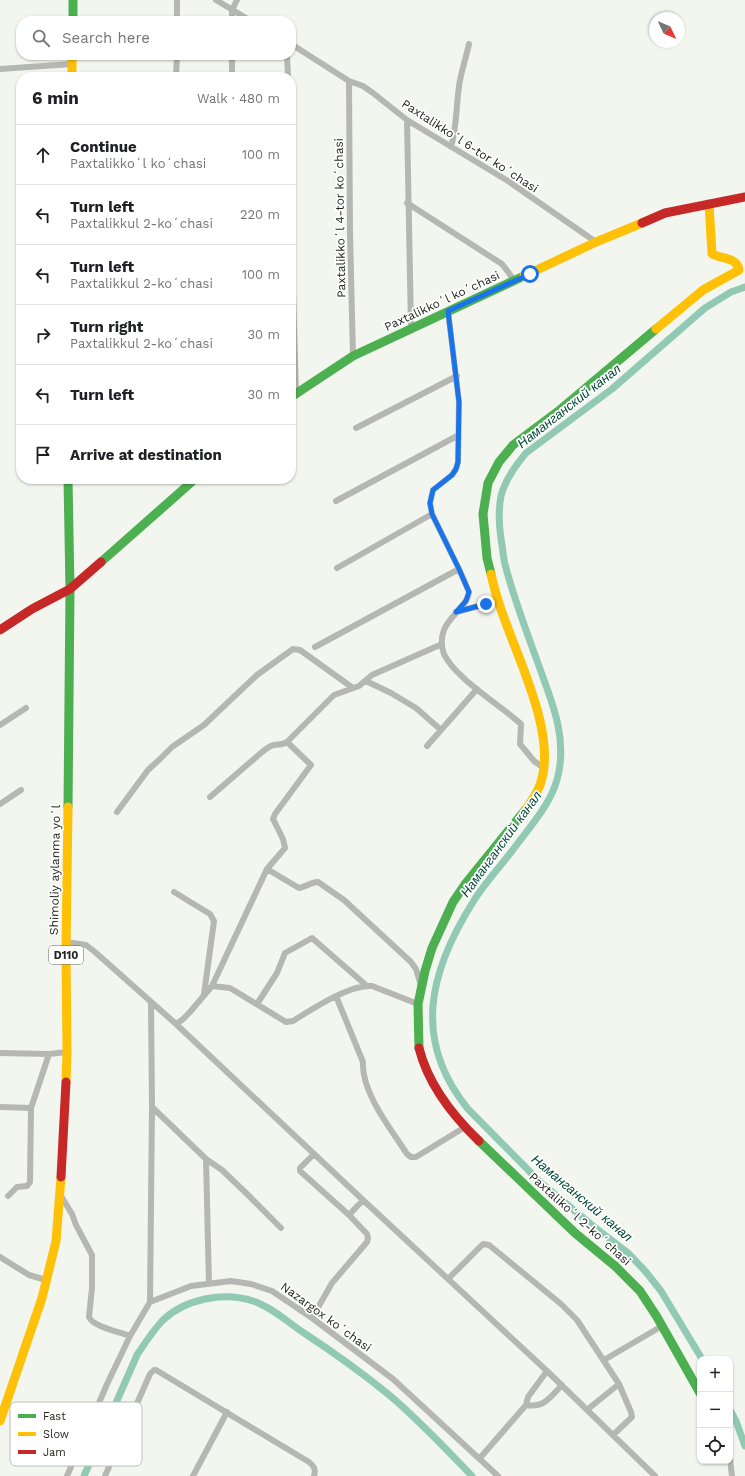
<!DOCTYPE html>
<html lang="en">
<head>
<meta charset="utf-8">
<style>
  body { margin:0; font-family:"Work Sans",sans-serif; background:#f6f6f6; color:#202124 }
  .controls { position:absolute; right:12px; bottom:12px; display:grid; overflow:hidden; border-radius:8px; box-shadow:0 1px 3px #0004 }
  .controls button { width:36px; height:36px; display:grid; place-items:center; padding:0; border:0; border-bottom:1px solid #e0e0e0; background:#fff; color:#202124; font:20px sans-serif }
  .compass { position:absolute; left:649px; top:12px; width:36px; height:36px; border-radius:50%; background:#fff; box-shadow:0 1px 3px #0004; rotate:134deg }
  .stop { position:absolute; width:12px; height:12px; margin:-9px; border:3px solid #1a73e8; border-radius:50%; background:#fff }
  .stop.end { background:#1a73e8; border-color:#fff; box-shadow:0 1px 4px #0008 }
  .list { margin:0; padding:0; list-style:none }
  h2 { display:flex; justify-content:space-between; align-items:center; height:52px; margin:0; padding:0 16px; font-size:17px }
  h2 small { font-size:13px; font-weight:400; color:#757577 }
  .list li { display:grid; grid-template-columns:26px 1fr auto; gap:12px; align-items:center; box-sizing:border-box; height:60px; padding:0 16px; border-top:1px solid #e0e0e0 }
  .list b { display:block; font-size:15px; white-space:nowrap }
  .list p { margin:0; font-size:13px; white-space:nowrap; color:#757577 }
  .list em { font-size:13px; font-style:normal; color:#757577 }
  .icon { flex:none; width:22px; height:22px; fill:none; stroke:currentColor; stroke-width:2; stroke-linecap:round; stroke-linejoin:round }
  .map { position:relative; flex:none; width:745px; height:1476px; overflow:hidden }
  .search { position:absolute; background:#fff; box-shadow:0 1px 3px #0004; left:16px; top:16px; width:280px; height:44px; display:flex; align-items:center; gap:10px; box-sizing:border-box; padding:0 14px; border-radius:16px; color:#757577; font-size:15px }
  .panel { position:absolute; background:#fff; box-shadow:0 1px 3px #0004; left:16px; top:72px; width:280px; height:412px; border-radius:16px }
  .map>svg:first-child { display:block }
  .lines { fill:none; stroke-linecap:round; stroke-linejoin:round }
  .canal { stroke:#91c9b4; stroke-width:7 }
  .street { stroke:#b6b6b2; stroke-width:6 }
  .fast { stroke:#4caf50; stroke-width:9 }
  .slow { stroke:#ffc107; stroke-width:9 }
  .jam { stroke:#c62828; stroke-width:9 }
  .route { stroke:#1a73e8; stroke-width:5 }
  .labels { text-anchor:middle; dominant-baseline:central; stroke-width:3.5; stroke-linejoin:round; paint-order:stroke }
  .shield { fill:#fff; stroke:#656763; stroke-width:1 }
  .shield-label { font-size:11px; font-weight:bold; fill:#232620 }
  .street-label { font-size:12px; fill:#232620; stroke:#fff }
  .water-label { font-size:13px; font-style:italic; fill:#004836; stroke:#fff }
  .key { fill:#fff; stroke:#bdbebc; stroke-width:1 }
  .key-label { font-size:11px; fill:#232620 }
</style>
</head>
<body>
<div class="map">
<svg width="745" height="1476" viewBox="0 0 745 1476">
  <rect width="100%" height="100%" fill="#f2f6ee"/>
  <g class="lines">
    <path class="canal" d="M 702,1359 L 661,1291 L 646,1272 L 628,1253 L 593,1226 L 540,1182 L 468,1109 C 412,1040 429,972 473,902 C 484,884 499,868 512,851 C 530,826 554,802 559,771 C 565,739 555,710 544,680 C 531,643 516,606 506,568 C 503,559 503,549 501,539 C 499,525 498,511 501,496 C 505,480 515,466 526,453 L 612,389 L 705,308 L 731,292 L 745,287
      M 730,1410 L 736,1421 L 745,1446
      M 84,1476 L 137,1355 C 145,1343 152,1332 162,1321 C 184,1299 224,1291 253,1301 C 270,1306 289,1323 304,1333 C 333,1352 361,1372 388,1394 C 418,1419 445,1448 472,1476"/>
    <path class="street" d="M 216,0 L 251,21
      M 177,21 L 177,0
      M 232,21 L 232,10 L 237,0
      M 291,44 L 349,81 L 363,86 L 373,93 L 407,120 L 508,181 L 596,242
      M 232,55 L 232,77
      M 287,55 L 288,77
      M 0,69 L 72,64
      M 176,77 L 177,55
      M 349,81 L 350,233 L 353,356
      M 407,120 L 411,328
      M 451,147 C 457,126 456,108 459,86 C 461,72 466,58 469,44
      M 407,203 L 502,264 L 515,281
      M 291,228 L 296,393
      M 448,311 L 459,402 L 458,462 L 456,469 L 452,475 L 433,490 L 430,503 L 432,514 L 459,569 L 469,592 C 467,607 449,616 444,630 C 441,637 441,647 444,654 C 455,678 500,705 521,724 L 520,744 L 534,761 L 544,768
      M 356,428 L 457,376
      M 336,501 L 457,436
      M 337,568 L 432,514
      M 456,612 L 498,601
      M 315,647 L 459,569
      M 366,681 L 391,693 L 416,708 L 441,730
      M 0,725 L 26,708
      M 427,746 L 477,689
      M 210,797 L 262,752 C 266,749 269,746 274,745 C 279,744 283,745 287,742 L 334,695 L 359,686 L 372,675 L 442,644
      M 0,804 L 21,790
      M 117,812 L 148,770 L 160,759 L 172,747 L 204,725 L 257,675 L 293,649 L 300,650 L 353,688
      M 267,869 L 299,888 C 306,887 311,882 318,882 L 344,900 L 411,962 L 416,969 L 421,986
      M 174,892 L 210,914 L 214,921 L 204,994
      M 66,942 L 86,945 L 95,952 L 176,1024 L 363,1200 L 547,1371 L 655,1476
      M 212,986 L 230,988 L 286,1022 L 293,1021 C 312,1009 350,984 372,986 L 418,1004
      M 336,996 L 363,1062 C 361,1092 391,1129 407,1154 L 411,1157 L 416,1157 L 465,1127
      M 257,1004 L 277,973 L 285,953 L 312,938 L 367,986
      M 176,1024 L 182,1020 L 190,1012 L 212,986 L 267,869 L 285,848 L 283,839 L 273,819 L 275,814 L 311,765 L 287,742
      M 0,1053 L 49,1054 L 67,1052
      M 0,1107 L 31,1108
      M 152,1107 L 206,1159 L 222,1170 L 246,1193 L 281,1228
      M 314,1154 L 300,1168 L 300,1171 L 349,1215
      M 206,1159 L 209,1284
      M 8,1196 L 17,1187 L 27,1186 L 30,1182 L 31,1108 L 49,1054
      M 61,1196 L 72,1214 L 76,1225 L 92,1255 L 92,1288 L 89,1317 C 93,1327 120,1332 130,1336
      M 0,1257 L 29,1275 L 46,1280
      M 448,1279 L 483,1244 L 489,1245 L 561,1304 L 577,1320 L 619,1384 L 631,1412 L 632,1417 L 613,1435
      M 150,1302 L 152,1107 L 151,1002
      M 312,1318 L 332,1283 L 367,1242 L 368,1238 L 367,1234 L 349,1215 L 363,1200
      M 604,1360 L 662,1326
      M 526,1405 L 528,1397 L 547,1371
      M 588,1409 L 619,1384
      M 480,1458 L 526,1405 C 545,1408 550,1397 562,1385
      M 730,1459 L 732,1476
      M 67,1476 L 108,1382 L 130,1336 L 150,1302 L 191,1286 L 231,1281 L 251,1284 L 272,1291 L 312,1318 L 393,1379 L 498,1476
      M 105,1476 L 150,1374 L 154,1370 L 156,1370 L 309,1462 C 314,1466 316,1469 314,1476
      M 193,1476 L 227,1412"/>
    <path class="fast" d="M 73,0 L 73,21
      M 291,397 L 353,356 L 524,276
      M 101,562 L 195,479
      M 491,574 L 487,558 L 483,514 L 488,483 L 499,462 L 513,445 L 561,409 L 656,329
      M 68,807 L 70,589 L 68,479
      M 419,1048 L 418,1004 L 425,971 L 432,948 L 453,902 L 466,883 L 526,809
      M 479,1141 L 575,1233 L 615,1266 L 640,1291 L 657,1317 L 700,1393"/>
    <path class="slow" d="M 72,55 L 72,77
      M 524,276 L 596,242 L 642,223
      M 656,329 L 703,290 L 739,270 C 737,257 722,259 712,254 L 709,204
      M 491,574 C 493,582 495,592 498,600 C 513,651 559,732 540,785 C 537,793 531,802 526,809
      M 66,1082 L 67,1052 L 66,950 L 68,807
      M 0,1421 L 42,1298 L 56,1241 L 61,1177"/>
    <path class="jam" d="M 642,223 L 665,213 L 745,197
      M 0,630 L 32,609 L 70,589 L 101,562
      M 419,1048 C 428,1084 452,1115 479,1141
      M 61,1177 L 66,1082"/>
  </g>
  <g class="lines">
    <path class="route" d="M 486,604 L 456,612 L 466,601 L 469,592 L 459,569 L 432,514 L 430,503 L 433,490 L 452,475 L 456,469 L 458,462 L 459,402 L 448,311 L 530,274"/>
  </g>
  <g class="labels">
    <rect class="shield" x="49" y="946" width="34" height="18" rx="3"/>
    <g class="shield-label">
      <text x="66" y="955">D110</text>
    </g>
    <g class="street-label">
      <text transform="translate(470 146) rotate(33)">Paxtalikkoʻl 6-tor koʻchasi</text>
      <text transform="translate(340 218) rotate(-91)">Paxtalikkoʻl 4-tor koʻchasi</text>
      <text transform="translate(442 301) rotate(-25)">Paxtalikkoʻl koʻchasi</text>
      <text transform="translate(55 870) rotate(-89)">Shimoliy aylanma yoʻl</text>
      <text transform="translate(580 1219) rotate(42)">Paxtalikoʻl 2-koʻchasi</text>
      <text transform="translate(326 1317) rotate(36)">Nazargox koʻchasi</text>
    </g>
    <g class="water-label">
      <text transform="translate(569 406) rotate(-38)">Наманганский канал</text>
      <text transform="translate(501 844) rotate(-54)">Наманганский канал</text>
      <text transform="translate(582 1198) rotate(40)">Наманганский канал</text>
    </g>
  </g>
  <rect x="10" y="1402" width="132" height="64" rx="6" class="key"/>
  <rect x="18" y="1414" width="18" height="4" fill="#4caf50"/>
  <rect x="18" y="1432" width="18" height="4" fill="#ffc107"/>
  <rect x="18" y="1450" width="18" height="4" fill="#c62828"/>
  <g class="key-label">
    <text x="43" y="1420">Fast</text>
    <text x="43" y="1438">Slow</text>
    <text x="43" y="1456">Jam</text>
  </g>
</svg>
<div class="controls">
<button>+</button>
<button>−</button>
<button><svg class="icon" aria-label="locate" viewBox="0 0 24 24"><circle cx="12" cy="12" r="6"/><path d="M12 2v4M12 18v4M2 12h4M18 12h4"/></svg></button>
</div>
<svg class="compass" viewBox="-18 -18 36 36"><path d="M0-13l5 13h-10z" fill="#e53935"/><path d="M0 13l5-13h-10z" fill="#757577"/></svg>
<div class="stop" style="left:530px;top:274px"></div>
<div class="stop end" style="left:486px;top:604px"></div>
<div class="search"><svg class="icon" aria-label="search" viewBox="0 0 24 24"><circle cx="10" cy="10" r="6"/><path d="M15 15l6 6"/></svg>Search here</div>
<section class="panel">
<h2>6 min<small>Walk · 480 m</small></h2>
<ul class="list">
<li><svg class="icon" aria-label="ahead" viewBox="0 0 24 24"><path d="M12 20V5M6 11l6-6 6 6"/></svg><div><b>Continue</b><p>Paxtalikkoʻl koʻchasi</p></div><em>100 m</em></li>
<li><svg class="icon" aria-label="left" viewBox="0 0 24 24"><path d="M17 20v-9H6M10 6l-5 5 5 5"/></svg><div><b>Turn left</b><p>Paxtalikkul 2-koʻchasi</p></div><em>220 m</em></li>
<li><svg class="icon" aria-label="left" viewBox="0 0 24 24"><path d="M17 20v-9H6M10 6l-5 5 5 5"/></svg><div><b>Turn left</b><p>Paxtalikkul 2-koʻchasi</p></div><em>100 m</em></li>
<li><svg class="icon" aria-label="right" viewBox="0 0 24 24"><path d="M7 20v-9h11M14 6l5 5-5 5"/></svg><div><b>Turn right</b><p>Paxtalikkul 2-koʻchasi</p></div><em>30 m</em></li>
<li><svg class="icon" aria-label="left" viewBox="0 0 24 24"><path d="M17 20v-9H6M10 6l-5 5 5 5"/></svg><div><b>Turn left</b></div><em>30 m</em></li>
<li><svg class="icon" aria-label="arrive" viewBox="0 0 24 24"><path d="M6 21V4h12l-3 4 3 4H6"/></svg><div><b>Arrive at destination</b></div></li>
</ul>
</section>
</div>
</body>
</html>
